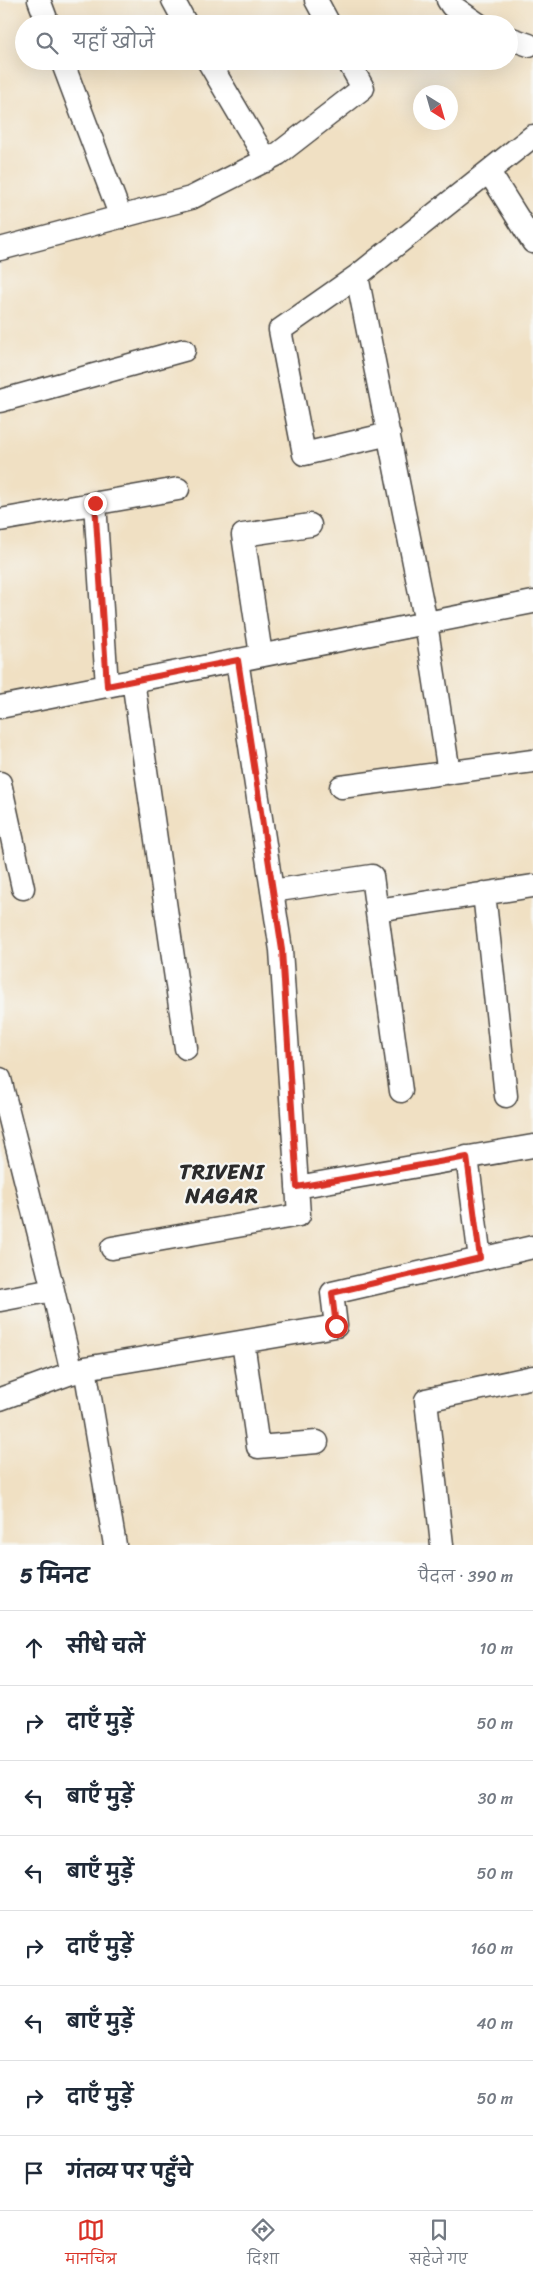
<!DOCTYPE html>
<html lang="hi">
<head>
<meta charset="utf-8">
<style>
  body { margin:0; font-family:Sriracha,"Playpen Sans Deva",sans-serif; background:#f6f6f7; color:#1f2937 }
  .compass { position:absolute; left:413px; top:85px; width:45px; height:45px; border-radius:50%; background:#fff; box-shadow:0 5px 20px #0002; rotate:143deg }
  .stop { position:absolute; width:15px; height:15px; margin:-11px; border:4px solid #d93025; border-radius:50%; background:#fff }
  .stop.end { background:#d93025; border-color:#fff; box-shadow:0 1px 5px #0008 }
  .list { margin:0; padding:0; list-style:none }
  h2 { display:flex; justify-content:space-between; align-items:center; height:65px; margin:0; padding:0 20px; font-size:21px }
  h2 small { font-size:16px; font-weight:400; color:#747a83 }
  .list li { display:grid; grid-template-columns:32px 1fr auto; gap:15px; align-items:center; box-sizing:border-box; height:75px; padding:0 20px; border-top:1px solid #e0e1e3 }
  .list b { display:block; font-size:19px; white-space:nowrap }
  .list em { font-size:16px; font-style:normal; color:#747a83 }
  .icon { flex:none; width:28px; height:28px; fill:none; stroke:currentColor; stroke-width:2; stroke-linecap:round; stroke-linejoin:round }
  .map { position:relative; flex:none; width:533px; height:1545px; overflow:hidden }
  .search { position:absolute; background:#fff; box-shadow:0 5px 20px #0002; left:15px; right:15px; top:15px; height:55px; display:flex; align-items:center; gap:12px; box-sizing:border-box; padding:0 18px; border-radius:28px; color:#747a83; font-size:19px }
  .sheet { height:665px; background:#fff }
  nav { display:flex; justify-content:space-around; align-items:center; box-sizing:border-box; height:70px; border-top:1px solid #e0e1e3; background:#fff; font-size:14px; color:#747a83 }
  nav a { display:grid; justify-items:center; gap:2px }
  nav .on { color:#d93025 }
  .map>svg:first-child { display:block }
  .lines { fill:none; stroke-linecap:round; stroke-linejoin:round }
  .street-casing { stroke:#494642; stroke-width:25 }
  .street { stroke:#fff; stroke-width:22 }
  .route { stroke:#d93025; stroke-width:6 }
  .labels { text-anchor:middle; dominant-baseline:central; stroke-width:4.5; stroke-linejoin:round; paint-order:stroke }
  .district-label { font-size:21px; font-weight:bold; letter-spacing:1px; fill:#2b2b2b; stroke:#f6f6f2 }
</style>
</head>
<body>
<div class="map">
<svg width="533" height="1545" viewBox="0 0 533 1545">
  <rect width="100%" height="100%" fill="#f6f6f2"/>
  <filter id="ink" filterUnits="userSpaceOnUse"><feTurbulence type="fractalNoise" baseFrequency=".02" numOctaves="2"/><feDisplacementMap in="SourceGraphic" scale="10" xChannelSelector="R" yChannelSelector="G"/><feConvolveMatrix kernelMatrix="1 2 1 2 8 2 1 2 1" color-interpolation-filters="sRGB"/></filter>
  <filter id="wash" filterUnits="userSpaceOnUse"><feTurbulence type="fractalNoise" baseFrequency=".0096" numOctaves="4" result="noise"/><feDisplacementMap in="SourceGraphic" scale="20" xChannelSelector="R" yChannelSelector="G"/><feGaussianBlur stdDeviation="1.12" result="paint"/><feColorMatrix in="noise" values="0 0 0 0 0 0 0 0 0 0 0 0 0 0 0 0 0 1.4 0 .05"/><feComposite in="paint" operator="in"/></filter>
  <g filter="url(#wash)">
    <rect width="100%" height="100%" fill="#f0e0c3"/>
  </g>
  <g filter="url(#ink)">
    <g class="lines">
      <g class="street-casing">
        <path id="street" d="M 39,0 L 48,24
          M 173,0 L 186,24
          M 316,0 L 329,24
          M 448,0 L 452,6 L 478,24
          M 509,38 L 529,45
          M 62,61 L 121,217
          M 208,61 L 267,161
          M 489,172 L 533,242
          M 0,249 L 191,198 L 278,154 L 363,88 L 348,61
          M 357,276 L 426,623 L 449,773
          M 0,401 L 184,350
          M 389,434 L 304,454 L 280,330 L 357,276 L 533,136
          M 95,503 L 107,686
          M 0,520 L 178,489
          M 261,655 L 243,535 L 310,525
          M 133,680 L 186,1048
          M 0,707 L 533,602
          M 0,783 L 23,888
          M 341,787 L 533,761
          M 272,891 L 372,876 L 401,1091
          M 484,893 L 506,1096
          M 377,910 L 533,886
          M 0,1079 L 53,1290
          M 467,1157 L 480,1259
          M 297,1187 L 533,1146
          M 112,1248 L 299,1215 L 281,950 L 237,660
          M 0,1300 L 53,1290 L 72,1373
          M 243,1342 L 258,1447 L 317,1442
          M 85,1368 L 115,1545
          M 0,1399 L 85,1368 L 336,1326 L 332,1293 L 533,1247
          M 442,1545 L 426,1400 L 533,1377"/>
      </g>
      <use href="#street" class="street"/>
    </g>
  </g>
  <g class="lines" filter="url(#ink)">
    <path class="route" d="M 95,503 L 107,686 L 238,660 L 282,950 L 297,1187 L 467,1157 L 480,1258 L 332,1293 L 336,1326"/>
  </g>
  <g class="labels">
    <g class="district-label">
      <text x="222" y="1172">TRIVENI<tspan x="222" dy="24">NAGAR</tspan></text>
    </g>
  </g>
</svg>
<svg class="compass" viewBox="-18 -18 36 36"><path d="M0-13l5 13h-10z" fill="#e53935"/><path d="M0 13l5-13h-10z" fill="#747a83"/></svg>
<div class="stop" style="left:336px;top:1326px"></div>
<div class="stop end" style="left:95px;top:503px"></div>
<div class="search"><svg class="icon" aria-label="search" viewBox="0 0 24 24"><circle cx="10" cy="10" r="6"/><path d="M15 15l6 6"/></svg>यहाँ खोजें</div>
</div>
<section class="sheet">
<h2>5 मिनट<small>पैदल · 390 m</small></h2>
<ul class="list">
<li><svg class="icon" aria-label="ahead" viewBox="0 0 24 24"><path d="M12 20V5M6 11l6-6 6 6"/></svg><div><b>सीधे चलें</b></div><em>10 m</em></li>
<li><svg class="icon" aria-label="right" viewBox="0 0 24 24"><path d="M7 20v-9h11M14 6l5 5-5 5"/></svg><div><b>दाएँ मुड़ें</b></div><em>50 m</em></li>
<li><svg class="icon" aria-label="left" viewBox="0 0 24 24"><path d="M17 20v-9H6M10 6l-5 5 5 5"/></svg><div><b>बाएँ मुड़ें</b></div><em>30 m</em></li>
<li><svg class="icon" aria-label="left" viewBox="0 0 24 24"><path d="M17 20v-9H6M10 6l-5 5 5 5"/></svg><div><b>बाएँ मुड़ें</b></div><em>50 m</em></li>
<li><svg class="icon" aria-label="right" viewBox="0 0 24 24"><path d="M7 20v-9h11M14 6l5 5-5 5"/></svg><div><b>दाएँ मुड़ें</b></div><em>160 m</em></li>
<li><svg class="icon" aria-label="left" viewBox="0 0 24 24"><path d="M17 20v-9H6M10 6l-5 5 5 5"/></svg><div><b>बाएँ मुड़ें</b></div><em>40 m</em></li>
<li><svg class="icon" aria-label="right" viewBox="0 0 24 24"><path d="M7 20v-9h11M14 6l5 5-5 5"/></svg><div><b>दाएँ मुड़ें</b></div><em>50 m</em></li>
<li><svg class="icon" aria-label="arrive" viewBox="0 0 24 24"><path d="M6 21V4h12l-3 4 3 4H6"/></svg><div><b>गंतव्य पर पहुँचे</b></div></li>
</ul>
</section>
<nav>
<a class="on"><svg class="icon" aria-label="map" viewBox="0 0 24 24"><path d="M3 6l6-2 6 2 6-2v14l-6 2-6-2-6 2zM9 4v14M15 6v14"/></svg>मानचित्र</a>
<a><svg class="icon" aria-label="directions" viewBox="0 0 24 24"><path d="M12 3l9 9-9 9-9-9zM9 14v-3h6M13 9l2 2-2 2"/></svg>दिशा</a>
<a><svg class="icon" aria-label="saved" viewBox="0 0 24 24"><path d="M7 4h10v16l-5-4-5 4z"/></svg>सहेजे गए</a>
</nav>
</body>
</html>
